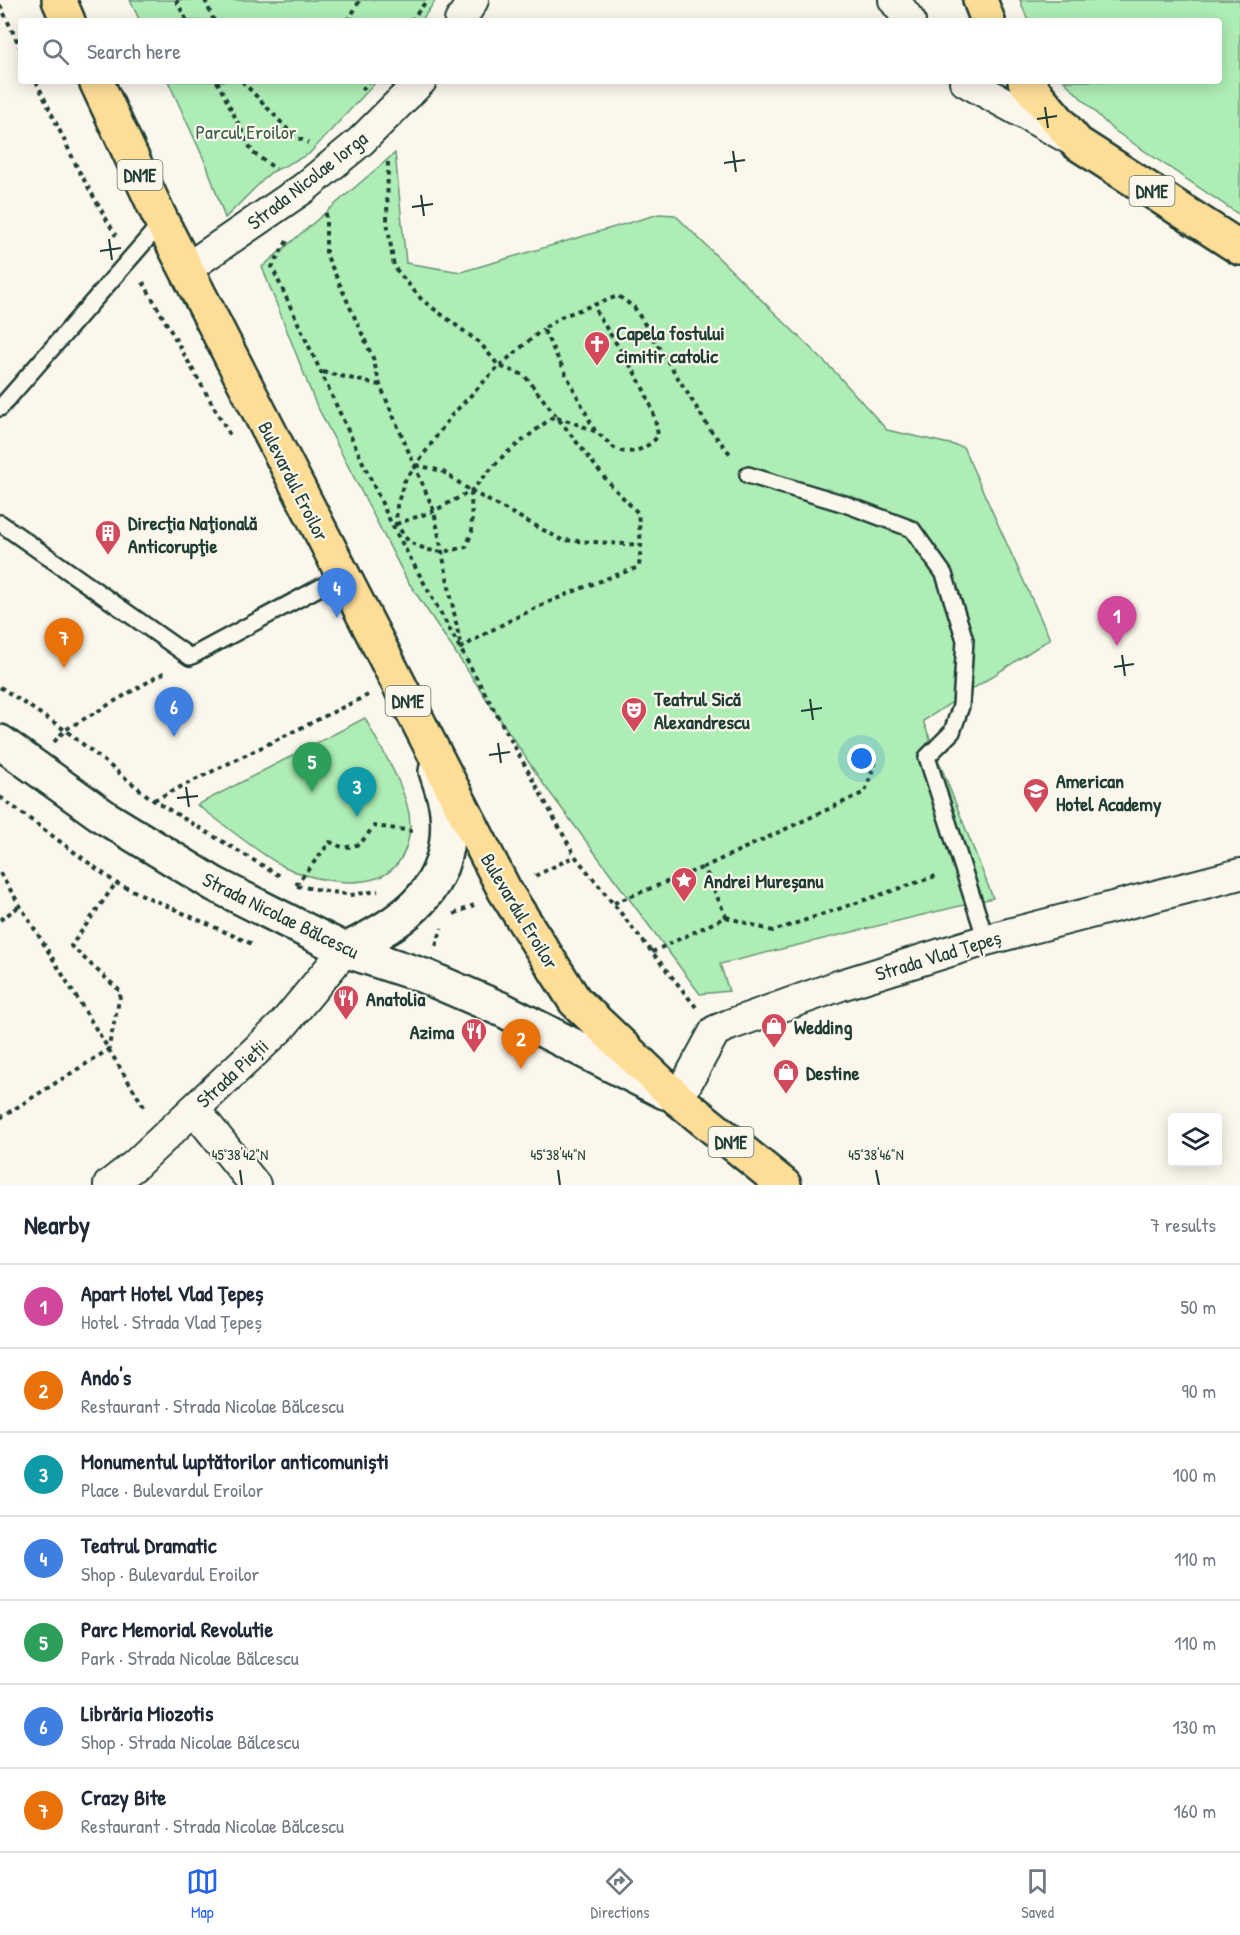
<!DOCTYPE html>
<html lang="en">
<head>
<meta charset="utf-8">
<style>
  body { margin:0; font-family:"Patrick Hand",sans-serif; background:#f2f2f3; color:#1f2937 }
  .controls { position:absolute; right:18px; bottom:18px; display:grid; overflow:hidden; border-radius:6px; box-shadow:0 3px 15px #0003 }
  .controls button { width:54px; height:54px; display:grid; place-items:center; padding:0; border:0; border-bottom:2px solid #e0e1e3; background:#fff; color:#1f2937; font:30px sans-serif }
  .you { position:absolute; left:862px; top:759px; width:21px; height:21px; margin:-15px; border:4px solid #fff; border-radius:50%; background:#1a73e8; box-shadow:0 0 0 9px #1a73e833 }
  .badge { display:grid; place-items:center; width:39px; height:39px; border-radius:50%; background:#2563eb; color:#fff; font-size:20px; font-weight:700 }
  .pin { position:absolute; translate:-50% -50px; filter:drop-shadow(0 2px 3px #0008) }
  .pin::after { content:''; position:absolute; top:32px; width:21px; height:18px; background:inherit; clip-path:polygon(0 0,100% 0,50% 100%) }
  .list { margin:0; padding:0; list-style:none }
  h2 { display:flex; justify-content:space-between; align-items:center; height:78px; margin:0; padding:0 24px; font-size:26px }
  h2 small { font-size:20px; font-weight:400; color:#747a83 }
  .list li { display:grid; grid-template-columns:39px 1fr auto; gap:18px; align-items:center; box-sizing:border-box; height:84px; padding:0 24px; border-top:2px solid #e0e1e3 }
  .list b { display:block; font-size:22px; white-space:nowrap }
  .list p { margin:0; font-size:20px; white-space:nowrap; color:#747a83 }
  .list em { font-size:20px; font-style:normal; color:#747a83 }
  .icon { flex:none; width:33px; height:33px; fill:none; stroke:currentColor; stroke-width:2; stroke-linecap:round; stroke-linejoin:round }
  .map { position:relative; flex:none; width:1240px; height:1185px; overflow:hidden }
  .search { position:absolute; background:#fff; box-shadow:0 3px 15px #0003; left:18px; right:18px; top:18px; height:66px; display:flex; align-items:center; gap:15px; box-sizing:border-box; padding:0 21px; border-radius:6px; color:#747a83; font-size:22px }
  .sheet { height:666px; background:#fff }
  nav { display:flex; justify-content:space-around; align-items:center; box-sizing:border-box; height:84px; border-top:2px solid #e0e1e3; background:#fff; font-size:16px; color:#747a83 }
  nav a { display:grid; justify-items:center; gap:3px }
  nav .on { color:#2563eb }
  .map>svg:first-child { display:block }
  .green { fill:#aeedb5; stroke:#669574; stroke-width:1.5 }
  .lines { fill:none; stroke-linecap:round; stroke-linejoin:round }
  .service-casing { stroke:#1f3d34; stroke-width:20 }
  .minor-casing { stroke:#1f3d34; stroke-width:34 }
  .tertiary-casing { stroke:#1f3d34; stroke-width:38 }
  .primary-casing { stroke:#1f3d34; stroke-width:38 }
  .path { stroke:#1f3d34; stroke-width:4; stroke-dasharray:4.5 4.5; stroke-linecap:butt }
  .service { stroke:#fbf7ec; stroke-width:15 }
  .minor { stroke:#fbf7ec; stroke-width:30 }
  .tertiary { stroke:#fbf7ec; stroke-width:33 }
  .primary { stroke:#fedd96; stroke-width:33 }
  .ticks { fill:none; stroke:#1f3d34; stroke-width:2 }
  .labels { text-anchor:middle; dominant-baseline:central; stroke-width:4.5; stroke-linejoin:round; paint-order:stroke }
  .shield { fill:#fbf7ec; stroke:#61756b; stroke-width:1.5 }
  .shield-label { font-size:18px; font-weight:bold; fill:#1f3d34 }
  .park-label { font-size:20px; fill:#3c604e; stroke:#fbf7ec }
  .street-label { font-size:20px; fill:#1f3d34; stroke:#fbf7ec }
  .poi-label { font-size:20px; font-weight:bold; fill:#1f3d34; stroke:#fbf7ec; text-anchor:start }
  .ticks-label { font-size:15px; text-anchor:middle; fill:#1f3d34; stroke:#fbf7ec; stroke-width:4.5; stroke-linejoin:round; paint-order:stroke }
</style>
</head>
<body>
<div class="map">
<svg width="1240" height="1185" viewBox="0 0 1240 1185">
  <rect width="100%" height="100%" fill="#fbf7ec"/>
  <filter id="ink" filterUnits="userSpaceOnUse"><feTurbulence type="fractalNoise" baseFrequency=".0167" numOctaves="2"/><feDisplacementMap in="SourceGraphic" scale="12" xChannelSelector="R" yChannelSelector="G"/><feConvolveMatrix kernelMatrix="1 2 1 2 8 2 1 2 1" color-interpolation-filters="sRGB"/></filter>
  <g filter="url(#ink)">
    <path class="green" d="M 130,0 L 436,0 L 421,21 L 140,21 Z
      M 1020,0 L 1240,0 L 1240,215 L 1112,129 L 1064,81 L 1219,81 L 1219,21 L 1028,21 Z
      M 168,81 L 377,81 L 309,154 L 270,173 L 225,218 L 207,166 Z
      M 395,153 L 406,263 L 461,272 L 659,214 L 675,215 L 835,372 L 887,430 L 963,447 L 1050,639 L 923,721 L 993,898 L 720,964 L 729,991 L 700,994 L 542,782 L 407,580 L 315,402 L 262,267 Z
      M 365,718 C 379,746 399,775 407,805 C 415,832 406,868 377,878 C 349,887 308,879 283,866 C 257,853 222,822 197,805 Z"/>
    <g class="lines">
      <g class="service-casing">
        <path id="service" d="M 0,408 L 162,222
          M 748,475 L 845,504 L 912,529 L 944,574 L 965,640 L 961,706 L 952,732 L 927,757 L 986,940
          M 0,523 L 190,657 L 343,575"/>
      </g>
      <g class="minor-casing">
        <path id="minor" d="M 894,0 L 910,21
          M 460,21 L 473,0
          M 965,81 L 1072,140
          M 186,269 L 304,188 L 361,141 L 421,81
          M 678,1099 L 715,1031 L 729,1025 L 841,985 L 986,940 L 1240,874
          M 194,1109 L 255,1185
          M 109,1185 L 135,1165 L 282,1026 L 345,950"/>
      </g>
      <g class="tertiary-casing">
        <path id="tertiary" d="M 0,742 L 106,818 L 214,884 L 345,950 L 424,976 L 503,1010 L 665,1092
          M 345,950 C 407,921 454,887 447,812 C 446,798 440,784 436,771"/>
      </g>
      <g class="primary-casing">
        <path id="primary" d="M 59,0 L 68,21
          M 980,0 L 988,21
          M 96,81 L 162,222 L 505,891 L 575,1001 L 678,1099 L 784,1185
          M 1025,81 L 1077,143 L 1240,248"/>
      </g>
      <path class="path" d="M 176,0 L 187,21
        M 205,0 L 214,21
        M 0,5 L 21,49
        M 348,21 L 360,0
        M 411,21 L 427,0
        M 36,81 L 79,171 L 116,236
        M 217,81 L 253,153 L 276,169
        M 242,81 L 294,136 L 308,143
        M 362,90 L 369,81
        M 388,162 L 387,221 L 394,267 L 422,300 L 480,343 L 499,366 L 543,329
        M 326,213 L 326,254 L 373,358 L 380,385 L 434,511 L 461,648 C 516,614 578,588 639,567 L 641,545 L 638,513 L 608,482 L 524,375 L 499,366 L 451,416 L 404,482 L 397,506 L 396,524 L 409,542 L 428,550 L 443,552 L 466,547 L 472,532 L 471,491 L 442,471 L 416,465
        M 287,241 L 272,267 L 392,525 L 575,856 L 696,1007
        M 143,282 L 231,437
        M 323,372 L 380,385
        M 595,431 L 543,329 L 563,316 L 618,296 L 634,307 L 711,431 L 732,456
        M 471,491 L 562,540 L 641,545
        M 396,524 L 434,511 L 471,491 L 504,455 L 554,416 C 567,421 581,425 594,431 C 603,436 608,444 616,449 C 631,457 649,447 658,436 C 652,386 617,350 594,307
        M 0,687 L 65,730 L 153,800 L 280,876
        M 54,742 L 65,730 L 167,671
        M 0,797 L 116,883 L 252,944
        M 154,800 L 368,695
        M 0,873 L 146,1110
        M 535,876 L 575,856
        M 296,885 L 330,842 L 344,848 L 360,844 L 374,826 L 413,831
        M 297,886 L 351,895 L 378,891
        M 614,903 L 704,867
        M 454,914 L 474,905
        M 726,917 L 773,931 L 939,875
        M 0,920 L 21,905
        M 436,946 L 442,928
        M 652,952 L 726,917 L 704,867 L 865,792 L 877,757
        M 0,1118 L 108,1050 L 121,992 L 71,946 L 116,883"/>
      <use href="#service" class="service"/>
      <use href="#minor" class="minor"/>
      <use href="#tertiary" class="tertiary"/>
      <use href="#primary" class="primary"/>
    </g>
  </g>
  <path class="ticks" d="M 1045,107 L 1048,128M 1037,119 L 1057,116M 733,151 L 736,172M 724,163 L 745,160M 421,195 L 424,216M 412,207 L 433,204M 109,239 L 112,260M 100,251 L 121,248M 1122,655 L 1125,676M 1114,667 L 1134,664M 810,699 L 813,720M 801,711 L 822,708M 498,743 L 501,763M 489,755 L 510,752M 186,787 L 189,807M 177,798 L 198,796M 240,1170 L 242,1185M 558,1170 L 560,1185M 876,1170 L 879,1185"/>
  <defs>
    <g id="church-pin" transform="scale(1.35)"><path d="M0 17L-7.5 6A9.5 9.5 0 1 1 7.5 6Z" fill="#d1495b" stroke="#fbf7ec"/><path d="M-1.2-6h2.4v3.5h3.3v2.4h-3.3V6h-2.4V-.1h-3.3v-2.4h3.3Z" fill="#fff"/></g>
    <g id="building-pin" transform="scale(1.35)"><path d="M0 17L-7.5 6A9.5 9.5 0 1 1 7.5 6Z" fill="#d1495b" stroke="#fbf7ec"/><path d="M-4-6H4V6H1V3H-1V6H-4ZM-2.5-4.3h1.7v1.8h-1.7ZM.8-4.3h1.7v1.8H.8ZM-2.5-1h1.7V.8h-1.7ZM.8-1h1.7V.8H.8Z" fill="#fff"/></g>
    <g id="theatre-pin" transform="scale(1.35)"><path d="M0 17L-7.5 6A9.5 9.5 0 1 1 7.5 6Z" fill="#d1495b" stroke="#fbf7ec"/><path d="M-5-5.5Q0-4 5-5.5V0Q5 5 0 6Q-5 5-5 0ZM-3.3-2.5H-1v1.5H-3.3ZM1-2.5H3.3v1.5H1ZM-2.8 1Q0 5.5 2.8 1Z" fill="#fff"/></g>
    <g id="university-pin" transform="scale(1.35)"><path d="M0 17L-7.5 6A9.5 9.5 0 1 1 7.5 6Z" fill="#d1495b" stroke="#fbf7ec"/><path d="M0-5L7-2L0 1L-7-2ZM-4 1L0 2.5L4 1V4Q0 6-4 4Z" fill="#fff"/></g>
    <g id="sight-pin" transform="scale(1.35)"><path d="M0 17L-7.5 6A9.5 9.5 0 1 1 7.5 6Z" fill="#d1495b" stroke="#fbf7ec"/><path d="M0-6L1.8-2.2L6-1.7L2.9 1.2L3.7 5.4L0 3.3L-3.7 5.4L-2.9 1.2L-6-1.7L-1.8-2.2Z" fill="#fff"/></g>
    <g id="restaurant-pin" transform="scale(1.35)"><path d="M0 17L-7.5 6A9.5 9.5 0 1 1 7.5 6Z" fill="#d1495b" stroke="#fbf7ec"/><path d="M-5-6h1v4h1v-4h1v4h1v-4h1v5L-1.5 .5V6h-2V.5L-5-1ZM5-6V6H3V1.5H1.5Q1.5-4 5-6Z" fill="#fff"/></g>
    <g id="shop-pin" transform="scale(1.35)"><path d="M0 17L-7.5 6A9.5 9.5 0 1 1 7.5 6Z" fill="#d1495b" stroke="#fbf7ec"/><path d="M-5-2.5h2.3a2.7 3.5 0 0 1 5.4 0H5L5.5 6h-11ZM-1.5-2.5h3a1.5 2.3 0 0 0-3 0Z" fill="#fff"/></g>
  </defs>
  <g fill-rule="evenodd">
    <use href="#church-pin" x="597" y="344"/>
    <use href="#building-pin" x="108" y="533"/>
    <use href="#theatre-pin" x="634" y="710"/>
    <use href="#university-pin" x="1036" y="791"/>
    <use href="#sight-pin" x="684" y="880"/>
    <use href="#restaurant-pin" x="346" y="998"/>
    <use href="#shop-pin" x="774" y="1026"/>
    <use href="#restaurant-pin" x="474" y="1031"/>
    <use href="#shop-pin" x="786" y="1072"/>
  </g>
  <g class="labels">
    <g class="shield">
      <rect x="117.5" y="160" width="45" height="30" rx="4.5"/>
      <rect x="1129.5" y="176" width="45" height="30" rx="4.5"/>
      <rect x="385.5" y="686" width="45" height="30" rx="4.5"/>
      <rect x="708.5" y="1127" width="45" height="30" rx="4.5"/>
    </g>
    <g class="shield-label">
      <text x="140" y="175">DN1E</text>
      <text x="1152" y="191">DN1E</text>
      <text x="408" y="701">DN1E</text>
      <text x="731" y="1142">DN1E</text>
    </g>
    <g class="park-label">
      <text x="246" y="131">Parcul Eroilor</text>
    </g>
    <g class="street-label">
      <text transform="translate(307 180) rotate(-38)">Strada Nicolae Iorga</text>
      <text transform="translate(294 481) rotate(63)">Bulevardul Eroilor</text>
      <text transform="translate(520 911) rotate(59)">Bulevardul Eroilor</text>
      <text transform="translate(281 915) rotate(26)">Strada Nicolae Bălcescu</text>
      <text transform="translate(938 955) rotate(-17)">Strada Vlad Țepeș</text>
      <text transform="translate(232 1073) rotate(-43)">Strada Pieții</text>
    </g>
    <g class="poi-label">
      <text x="616" y="332">Capela fostului<tspan x="616" dy="23">cimitir catolic</tspan></text>
      <text x="128" y="522">Direcţia Naţională<tspan x="128" dy="23">Anticorupţie</tspan></text>
      <text x="654" y="698">Teatrul Sică<tspan x="654" dy="23">Alexandrescu</tspan></text>
      <text x="1056" y="780">American<tspan x="1056" dy="23">Hotel Academy</tspan></text>
      <text x="704" y="880">Andrei Mureșanu</text>
      <text x="366" y="998">Anatolia</text>
      <text x="794" y="1026">Wedding</text>
      <text x="454" y="1031" text-anchor="end">Azima</text>
      <text x="806" y="1072">Destine</text>
    </g>
  </g>
  <g class="ticks-label">
    <text x="240" y="1160">45°38'42"N</text>
    <text x="558" y="1160">45°38'44"N</text>
    <text x="876" y="1160">45°38'46"N</text>
  </g>
</svg>
<div class="controls">
<button><svg class="icon" aria-label="layers" viewBox="0 0 24 24"><path d="M12 4l9 5-9 5-9-5zM3 14l9 5 9-5"/></svg></button>
</div>
<div class="you"></div>
<div class="pin badge" style="left:1117px;top:646px;background:#d1479c">1</div>
<div class="pin badge" style="left:521px;top:1069px;background:#e8710a">2</div>
<div class="pin badge" style="left:357px;top:817px;background:#0f9aa8">3</div>
<div class="pin badge" style="left:337px;top:618px;background:#3f7fe0">4</div>
<div class="pin badge" style="left:312px;top:792px;background:#2e9e5b">5</div>
<div class="pin badge" style="left:174px;top:737px;background:#3f7fe0">6</div>
<div class="pin badge" style="left:64px;top:668px;background:#e8710a">7</div>
<div class="search"><svg class="icon" aria-label="search" viewBox="0 0 24 24"><circle cx="10" cy="10" r="6"/><path d="M15 15l6 6"/></svg>Search here</div>
</div>
<section class="sheet">
<h2>Nearby<small>7 results</small></h2>
<ul class="list">
<li><span class="badge" style="background:#d1479c">1</span><div><b>Apart Hotel Vlad Țepeș</b><p>Hotel · Strada Vlad Țepeș</p></div><em>50 m</em></li>
<li><span class="badge" style="background:#e8710a">2</span><div><b>Ando's</b><p>Restaurant · Strada Nicolae Bălcescu</p></div><em>90 m</em></li>
<li><span class="badge" style="background:#0f9aa8">3</span><div><b>Monumentul luptătorilor anticomuniști</b><p>Place · Bulevardul Eroilor</p></div><em>100 m</em></li>
<li><span class="badge" style="background:#3f7fe0">4</span><div><b>Teatrul Dramatic</b><p>Shop · Bulevardul Eroilor</p></div><em>110 m</em></li>
<li><span class="badge" style="background:#2e9e5b">5</span><div><b>Parc Memorial Revolutie</b><p>Park · Strada Nicolae Bălcescu</p></div><em>110 m</em></li>
<li><span class="badge" style="background:#3f7fe0">6</span><div><b>Librăria Miozotis</b><p>Shop · Strada Nicolae Bălcescu</p></div><em>130 m</em></li>
<li><span class="badge" style="background:#e8710a">7</span><div><b>Crazy Bite</b><p>Restaurant · Strada Nicolae Bălcescu</p></div><em>160 m</em></li>
</ul>
</section>
<nav>
<a class="on"><svg class="icon" aria-label="map" viewBox="0 0 24 24"><path d="M3 6l6-2 6 2 6-2v14l-6 2-6-2-6 2zM9 4v14M15 6v14"/></svg>Map</a>
<a><svg class="icon" aria-label="directions" viewBox="0 0 24 24"><path d="M12 3l9 9-9 9-9-9zM9 14v-3h6M13 9l2 2-2 2"/></svg>Directions</a>
<a><svg class="icon" aria-label="saved" viewBox="0 0 24 24"><path d="M7 4h10v16l-5-4-5 4z"/></svg>Saved</a>
</nav>
</body>
</html>
